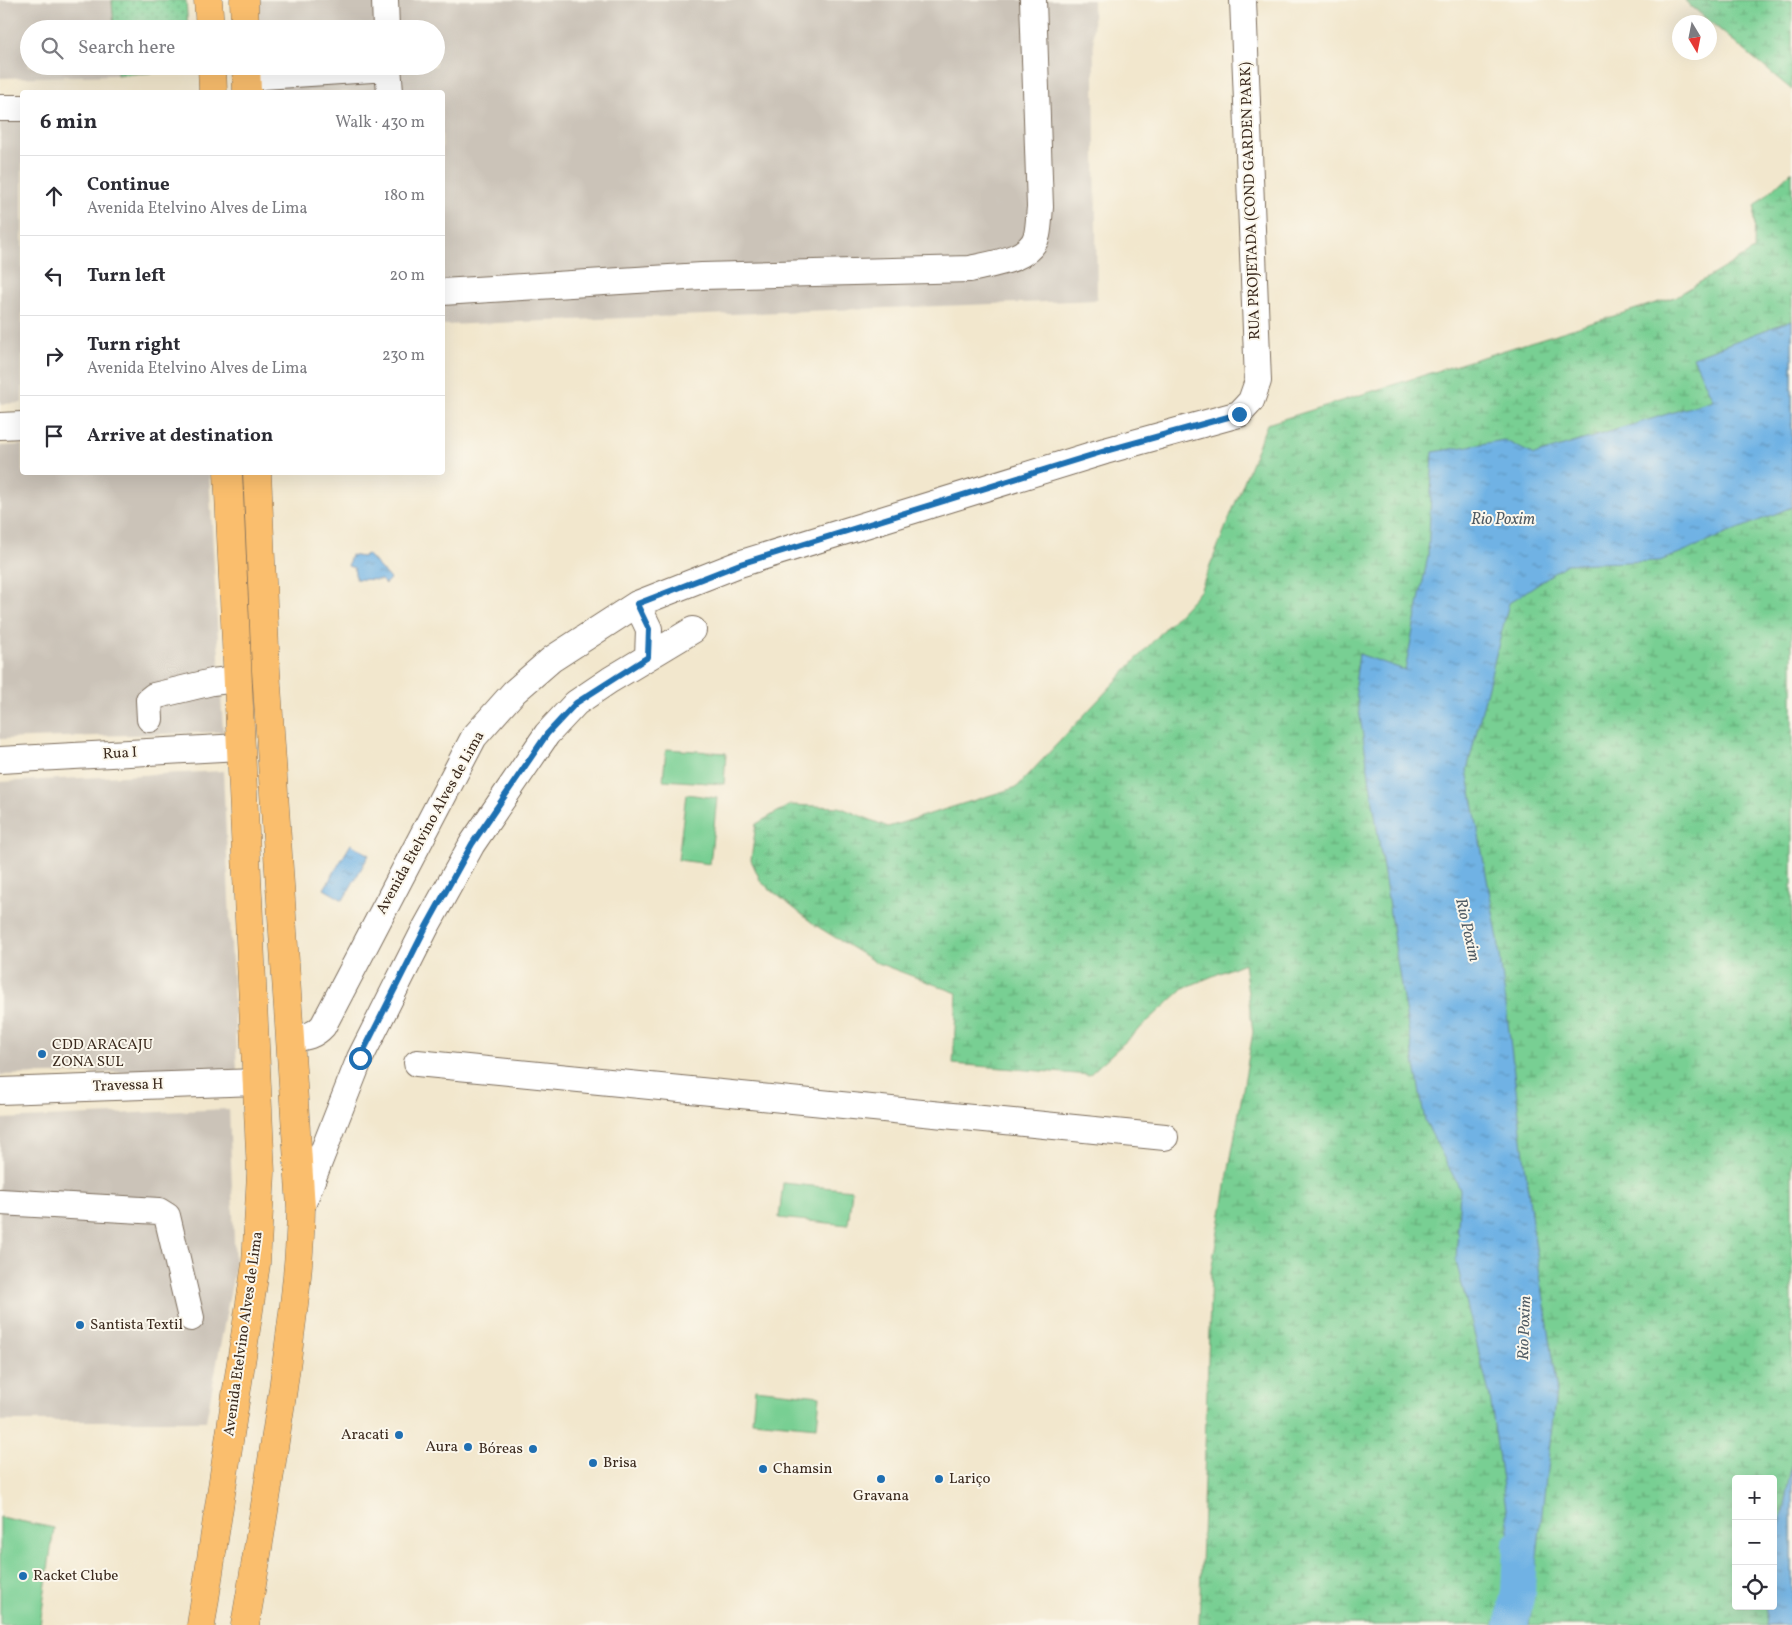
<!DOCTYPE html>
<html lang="en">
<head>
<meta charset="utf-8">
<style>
  body { margin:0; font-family:Vollkorn,serif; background:#f7f7f7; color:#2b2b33 }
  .controls { position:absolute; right:15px; bottom:15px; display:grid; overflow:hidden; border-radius:5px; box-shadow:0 5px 20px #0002 }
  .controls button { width:45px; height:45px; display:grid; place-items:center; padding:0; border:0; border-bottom:1px solid #e1e1e2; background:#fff; color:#2b2b33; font:25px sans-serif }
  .compass { position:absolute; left:1672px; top:15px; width:45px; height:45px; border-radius:50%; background:#fff; box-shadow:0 5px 20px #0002; rotate:170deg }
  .stop { position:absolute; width:15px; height:15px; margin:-11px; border:4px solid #1f6fb2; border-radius:50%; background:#fff }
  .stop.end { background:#1f6fb2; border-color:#fff; box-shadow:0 1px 5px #0008 }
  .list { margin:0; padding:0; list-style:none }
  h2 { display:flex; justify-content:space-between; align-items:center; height:65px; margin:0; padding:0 20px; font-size:21px }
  h2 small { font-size:16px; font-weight:400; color:#7c7c81 }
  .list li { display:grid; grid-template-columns:32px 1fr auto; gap:15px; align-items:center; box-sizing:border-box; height:80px; padding:0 20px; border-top:1px solid #e1e1e2 }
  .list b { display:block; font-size:19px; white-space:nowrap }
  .list p { margin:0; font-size:16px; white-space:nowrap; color:#7c7c81 }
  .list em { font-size:16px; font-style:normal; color:#7c7c81 }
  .icon { flex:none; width:28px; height:28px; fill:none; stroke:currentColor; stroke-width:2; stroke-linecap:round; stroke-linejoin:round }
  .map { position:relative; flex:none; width:1792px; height:1625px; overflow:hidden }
  .search { position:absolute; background:#fff; box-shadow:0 5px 20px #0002; left:20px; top:20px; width:425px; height:55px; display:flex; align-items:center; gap:12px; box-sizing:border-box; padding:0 18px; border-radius:28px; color:#7c7c81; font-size:19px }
  .panel { position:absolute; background:#fff; box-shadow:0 5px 20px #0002; left:20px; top:90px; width:425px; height:385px; border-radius:5px }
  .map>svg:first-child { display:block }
  .industrial { fill:#cbc3b8 }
  .grass { fill:url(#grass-dots); stroke:#5a7c58 }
  .wetland { fill:url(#wetland-marsh); stroke:#5a7c58; fill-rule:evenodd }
  .green { fill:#78cf93; stroke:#5a7c58 }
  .water { fill:url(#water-ripples); stroke:#566e81 }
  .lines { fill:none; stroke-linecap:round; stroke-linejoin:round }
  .river { stroke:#70b2e4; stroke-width:34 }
  .minor-casing { stroke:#7b6c5b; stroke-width:28 }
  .major-casing { stroke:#7b6c5b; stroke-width:29 }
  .minor { stroke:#fff; stroke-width:26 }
  .major { stroke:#fabe6d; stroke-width:28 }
  .route { stroke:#1f6fb2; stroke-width:6 }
  .poi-dot { fill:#1f6fb2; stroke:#fbf7ec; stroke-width:2 }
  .labels { text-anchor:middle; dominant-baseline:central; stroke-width:4; stroke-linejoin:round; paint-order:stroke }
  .street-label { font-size:15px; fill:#3b2a1e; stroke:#fbf7ec }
  .poi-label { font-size:15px; fill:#3b2a1e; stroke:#fbf7ec; text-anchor:start }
  .water-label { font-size:16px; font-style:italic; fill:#4e5a63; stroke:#fbf7ec }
</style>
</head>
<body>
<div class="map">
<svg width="1792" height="1625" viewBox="0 0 1792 1625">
  <defs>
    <pattern id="grass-dots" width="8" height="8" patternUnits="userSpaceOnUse" patternTransform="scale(1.25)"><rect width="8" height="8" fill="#78cf93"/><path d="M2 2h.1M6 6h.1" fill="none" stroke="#64a877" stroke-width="1.8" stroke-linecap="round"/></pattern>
    <pattern id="wetland-marsh" width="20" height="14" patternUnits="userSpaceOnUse" patternTransform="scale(1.25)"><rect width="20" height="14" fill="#78cf93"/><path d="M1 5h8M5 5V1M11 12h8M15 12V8" fill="none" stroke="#64a877"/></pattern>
    <pattern id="water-ripples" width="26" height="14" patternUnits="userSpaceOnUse" patternTransform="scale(1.25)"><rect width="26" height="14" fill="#70b2e4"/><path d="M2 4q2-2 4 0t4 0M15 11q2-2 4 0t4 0" fill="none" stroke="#5d91b8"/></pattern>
  </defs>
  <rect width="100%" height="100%" fill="#fbf7ec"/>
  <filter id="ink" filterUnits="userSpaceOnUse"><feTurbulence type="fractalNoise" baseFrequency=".02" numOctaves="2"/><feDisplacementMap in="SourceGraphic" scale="10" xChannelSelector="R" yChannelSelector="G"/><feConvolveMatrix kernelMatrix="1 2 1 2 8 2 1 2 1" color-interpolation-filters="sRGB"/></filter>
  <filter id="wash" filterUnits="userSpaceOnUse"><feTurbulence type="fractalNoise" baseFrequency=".0096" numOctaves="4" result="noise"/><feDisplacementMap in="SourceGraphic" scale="20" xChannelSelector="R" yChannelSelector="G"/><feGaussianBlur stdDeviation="1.12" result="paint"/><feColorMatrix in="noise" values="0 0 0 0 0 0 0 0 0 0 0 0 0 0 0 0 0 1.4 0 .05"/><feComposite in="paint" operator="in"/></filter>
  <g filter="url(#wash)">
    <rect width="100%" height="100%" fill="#f2e7cd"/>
    <path class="industrial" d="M 0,0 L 112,0 L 114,29 L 29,29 L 29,66 L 117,66 L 117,75 L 0,78 Z
      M 257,0 L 1093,0 L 1097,300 L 443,325 L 442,92 L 264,92 L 262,66 L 436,66 L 436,29 L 259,29 Z
      M 0,119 L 22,119 L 22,403 L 0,404 Z
      M 22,445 L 22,472 L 209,473 L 223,732 L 0,739 L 0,446 Z
      M 223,771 L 237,1070 L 0,1075 L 0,782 Z
      M 229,1109 L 235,1267 L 206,1421 L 0,1421 L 0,1119 Z"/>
    <path class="grass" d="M 112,0 L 186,0 L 188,29 L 114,29 Z
      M 117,66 L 190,66 L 191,70 L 117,75 Z"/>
    <path class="wetland" d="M 1684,0 L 1792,0 L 1792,90 Z
      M 1792,171 L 1792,1625 L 1199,1625 L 1211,1271 L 1253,1032 L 1244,963 L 1184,988 L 1089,1075 L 953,1064 L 957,993 L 875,962 L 815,925 L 761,882 L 751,860 L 756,824 L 790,805 L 839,807 L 888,827 L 1017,787 L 1200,591 L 1267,424 L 1675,297 L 1754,250 L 1755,206 ZM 1736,1479 L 1773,1479 L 1773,1606 L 1736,1606 Z"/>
    <path class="green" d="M 666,749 L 726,753 L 724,784 L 663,780 Z
      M 686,794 L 717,798 L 710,864 L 678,860 Z
      M 783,1183 L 852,1190 L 848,1225 L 779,1218 Z
      M 755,1389 L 820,1396 L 817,1427 L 752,1421 Z
      M 0,1517 L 54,1528 L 40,1625 L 0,1625 Z"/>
    <path class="water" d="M 1792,320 L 1792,507 L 1660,561 L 1567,564 L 1509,603 L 1467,770 L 1498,939 L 1532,1222 L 1557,1383 L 1529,1625 L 1511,1625 L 1518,1593 L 1490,1397 L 1456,1261 L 1460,1189 L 1425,1121 L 1403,999 L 1355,684 L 1359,654 L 1405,670 L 1428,556 L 1433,452 L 1504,440 L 1534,455 L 1713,400 L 1693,357 Z
      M 367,554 L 390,579 L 385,584 L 381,580 L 356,579 L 354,568 L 348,566 L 351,555 L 362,557 Z
      M 351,844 L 369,855 L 343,900 L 324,889 Z
      M 1792,1461 L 1792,1625 L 1765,1625 L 1767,1606 L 1773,1606 L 1773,1568 Z"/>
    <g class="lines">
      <path class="river" d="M 1511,1625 L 1518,1593 L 1520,1546"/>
    </g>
  </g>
  <g filter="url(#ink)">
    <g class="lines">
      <g class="minor-casing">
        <path id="minor" d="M 385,0 L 386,29
          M 388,66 L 390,92
          M 246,77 L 388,68
          M 0,108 L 22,108
          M 442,292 L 702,276 L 970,269 C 991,264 1031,260 1037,235 C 1039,226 1039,216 1040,207 L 1033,0
          M 0,426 L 22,425
          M 637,604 L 649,629 L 648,657
          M 150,719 L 149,700 L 154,696 L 212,682 L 237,679
          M 0,760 L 240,747
          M 290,1039 C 304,1037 313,1037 323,1026 L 474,737 L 514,692 L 552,659 L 637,604 L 739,564 L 1105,451 L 1239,414 L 1251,401 L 1258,381 L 1243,0
          M 417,1063 L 1165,1137
          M 0,1091 L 257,1082
          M 0,1202 L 159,1211 L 167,1216 L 191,1318
          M 301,1208 L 360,1058 L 426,927 L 472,844 L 547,734 L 576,703 L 610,680 L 693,630"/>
      </g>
      <g class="major-casing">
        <path id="major" d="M 208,0 L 210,29
          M 244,0 L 245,29
          M 212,66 L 213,92
          M 246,66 L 247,92
          M 201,1625 L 256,1264 L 261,1173 L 228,472
          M 245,1625 C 259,1546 271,1468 283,1389 C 291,1329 300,1269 301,1208 L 266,670 L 257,472"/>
      </g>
      <use href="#minor" class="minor"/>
      <use href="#major" class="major"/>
    </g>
  </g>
  <g class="lines" filter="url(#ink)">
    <path class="route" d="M 360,1058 L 426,927 L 472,844 L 547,734 L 576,703 L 648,657 L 649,629 L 637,604 L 740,564 L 1105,451 L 1239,414"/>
  </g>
  <g class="poi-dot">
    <circle cx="42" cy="1054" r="5"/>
    <circle cx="80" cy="1325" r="5"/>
    <circle cx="399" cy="1435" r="5"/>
    <circle cx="468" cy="1447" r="5"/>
    <circle cx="533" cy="1449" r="5"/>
    <circle cx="593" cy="1463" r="5"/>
    <circle cx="763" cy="1469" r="5"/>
    <circle cx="881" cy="1479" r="5"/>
    <circle cx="939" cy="1479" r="5"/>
    <circle cx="23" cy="1576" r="5"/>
  </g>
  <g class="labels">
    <g class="street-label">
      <text transform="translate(1251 201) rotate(-92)">RUA PROJETADA (COND GARDEN PARK)</text>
      <text transform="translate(120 754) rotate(-3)">Rua I</text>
      <text transform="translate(431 823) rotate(-61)">Avenida Etelvino Alves de Lima</text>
      <text transform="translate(128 1086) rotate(-2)">Travessa H</text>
      <text transform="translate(244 1334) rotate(-82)">Avenida Etelvino Alves de Lima</text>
    </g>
    <g class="poi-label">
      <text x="52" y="1045">CDD ARACAJU<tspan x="52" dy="17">ZONA SUL</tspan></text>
      <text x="90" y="1325">Santista Textil</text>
      <text x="389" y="1435" text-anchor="end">Aracati</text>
      <text x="458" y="1447" text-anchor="end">Aura</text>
      <text x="523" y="1449" text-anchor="end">Bóreas</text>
      <text x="603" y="1463">Brisa</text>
      <text x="773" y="1469">Chamsin</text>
      <text x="949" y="1479">Lariço</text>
      <text x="881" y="1496" text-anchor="middle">Gravana</text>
      <text x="33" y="1576">Racket Clube</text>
    </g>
    <g class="water-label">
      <text x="1503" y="520">Rio Poxim</text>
      <text transform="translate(1467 930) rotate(77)">Rio Poxim</text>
      <text transform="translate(1525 1328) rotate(-88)">Rio Poxim</text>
    </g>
  </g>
</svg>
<div class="controls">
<button>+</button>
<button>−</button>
<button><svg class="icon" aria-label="locate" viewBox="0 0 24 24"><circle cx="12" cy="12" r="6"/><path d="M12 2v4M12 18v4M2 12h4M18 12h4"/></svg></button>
</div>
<svg class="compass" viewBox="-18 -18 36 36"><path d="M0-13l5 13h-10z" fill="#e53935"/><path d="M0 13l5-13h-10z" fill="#7c7c81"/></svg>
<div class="stop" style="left:360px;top:1058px"></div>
<div class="stop end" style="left:1239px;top:414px"></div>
<div class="search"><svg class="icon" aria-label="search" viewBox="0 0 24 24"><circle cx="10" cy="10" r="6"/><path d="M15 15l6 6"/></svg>Search here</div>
<section class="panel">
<h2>6 min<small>Walk · 430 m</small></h2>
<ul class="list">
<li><svg class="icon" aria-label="ahead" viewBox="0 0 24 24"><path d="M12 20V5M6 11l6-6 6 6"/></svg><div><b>Continue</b><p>Avenida Etelvino Alves de Lima</p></div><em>180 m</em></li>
<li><svg class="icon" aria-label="left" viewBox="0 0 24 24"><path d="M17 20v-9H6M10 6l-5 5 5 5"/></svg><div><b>Turn left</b></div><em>20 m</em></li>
<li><svg class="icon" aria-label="right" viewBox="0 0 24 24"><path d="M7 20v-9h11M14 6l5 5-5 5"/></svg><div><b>Turn right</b><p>Avenida Etelvino Alves de Lima</p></div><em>230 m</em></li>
<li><svg class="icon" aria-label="arrive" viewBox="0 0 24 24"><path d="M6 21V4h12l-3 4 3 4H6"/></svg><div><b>Arrive at destination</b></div></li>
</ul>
</section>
</div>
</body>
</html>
